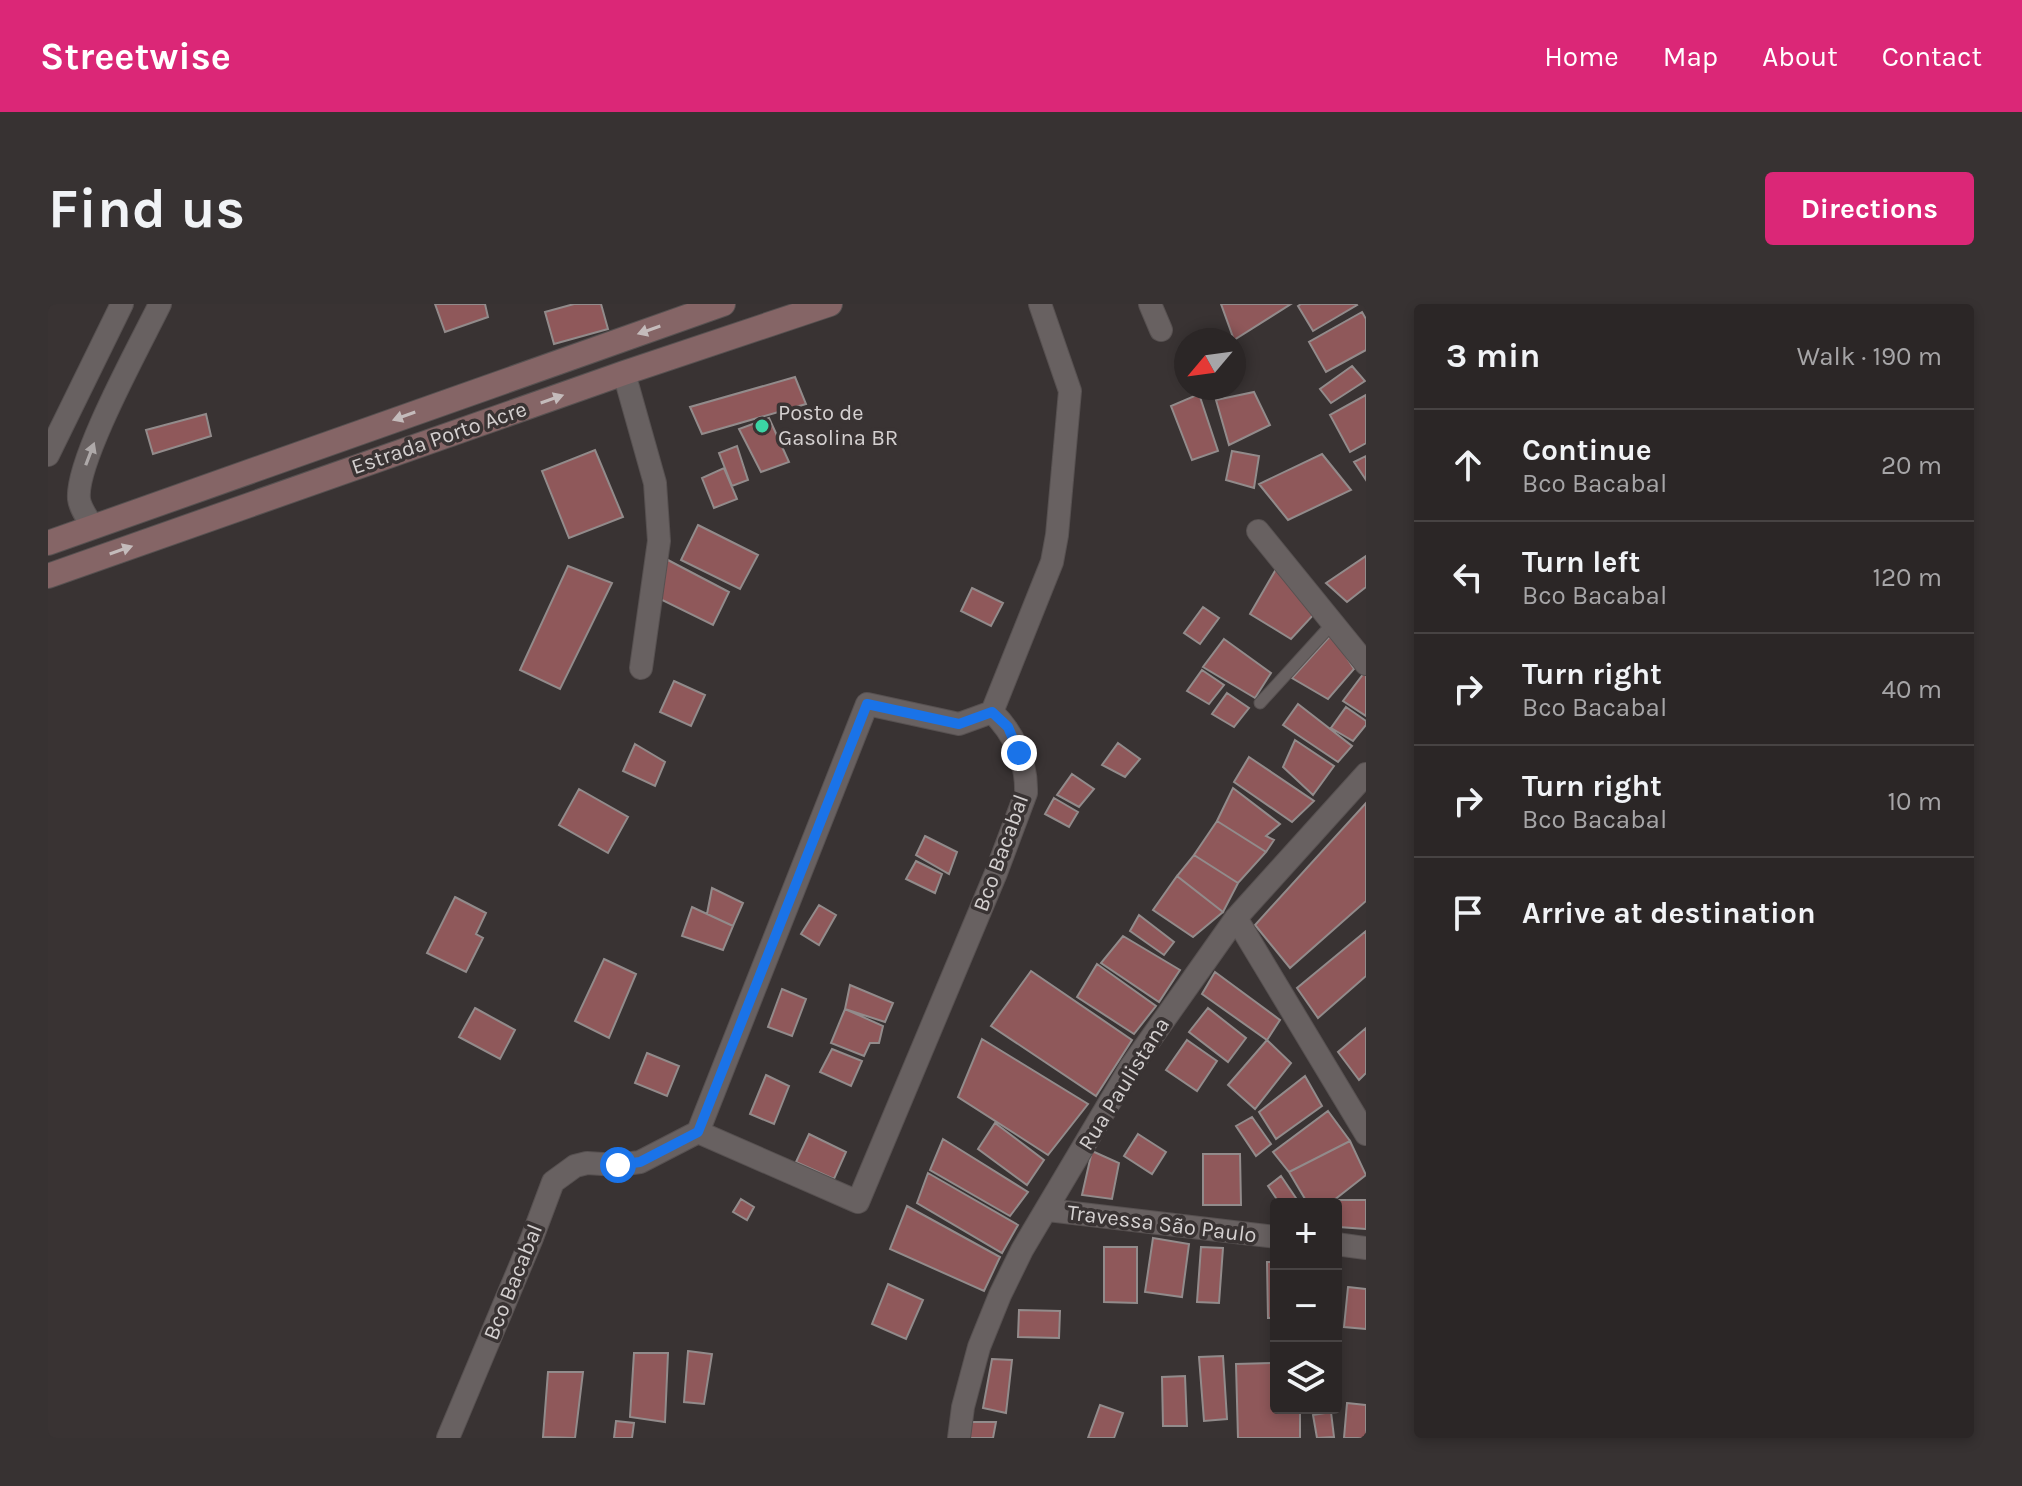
<!DOCTYPE html>
<html lang="en">
<head>
<meta charset="utf-8">
<style>
  body { margin:0; font-family:Karla,sans-serif; background:#373232; color:#f1f3f6 }
  .controls { position:absolute; right:24px; bottom:24px; display:grid; overflow:hidden; border-radius:8px; box-shadow:0 4px 12px #0003 }
  .controls button { width:72px; height:72px; display:grid; place-items:center; padding:0; border:0; border-bottom:2px solid #474343; background:#2b2626; color:#f1f3f6; font:40px sans-serif }
  .compass { position:absolute; left:1126px; top:24px; width:72px; height:72px; border-radius:50%; background:#2b2626; box-shadow:0 4px 12px #0003; rotate:241deg }
  .stop { position:absolute; width:24px; height:24px; margin:-18px; border:6px solid #1a73e8; border-radius:50%; background:#fff }
  .stop.end { background:#1a73e8; border-color:#fff; box-shadow:0 2px 8px #0008 }
  .list { margin:0; padding:0; list-style:none }
  h2 { display:flex; justify-content:space-between; align-items:center; height:104px; margin:0; padding:0 32px; font-size:34px }
  h2 small { font-size:26px; font-weight:400; color:#a6a5a7 }
  .list li { display:grid; grid-template-columns:52px 1fr auto; gap:24px; align-items:center; box-sizing:border-box; height:112px; padding:0 32px; border-top:2px solid #474343 }
  .list b { display:block; font-size:30px; white-space:nowrap }
  .list p { margin:0; font-size:26px; white-space:nowrap; color:#a6a5a7 }
  .list em { font-size:26px; font-style:normal; color:#a6a5a7 }
  .icon { flex:none; width:44px; height:44px; fill:none; stroke:currentColor; stroke-width:2; stroke-linecap:round; stroke-linejoin:round }
  .map { position:relative; flex:none; width:1318px; height:1134px; overflow:hidden; border-radius:8px }
  header { display:flex; align-items:center; gap:48px; box-sizing:border-box; height:112px; padding:0 40px; background:#db2777; color:#fff }
  header strong { font-size:38px }
  nav { display:flex; gap:44px; margin-inline-start:auto; font-size:28px }
  .intro { display:flex; align-items:center; justify-content:space-between; box-sizing:border-box; height:192px; padding:0 48px }
  h1 { margin:0; font-size:56px }
  .button { padding:20px 36px; border-radius:8px; background:#db2777; color:#fff; font-size:28px; font-weight:700 }
  main { display:flex; gap:48px; padding:0 48px }
  aside { flex:1; background:#2b2626; border-radius:8px; box-shadow:0 4px 12px #0003 }
  .map>svg:first-child { display:block }
  .building { fill:#8f585a; stroke:#928b8b; stroke-width:2 }
  .lines { fill:none; stroke-linecap:round; stroke-linejoin:round }
  .lane-casing { stroke:#575151; stroke-width:13 }
  .street-casing { stroke:#575151; stroke-width:24 }
  .secondary-casing { stroke:#575151; stroke-width:26 }
  .lane { stroke:#686161; stroke-width:11 }
  .street { stroke:#686161; stroke-width:22 }
  .secondary { stroke:#856566; stroke-width:24 }
  .oneway { fill:#c4bbbb }
  .oneway2 { fill:#aea9a9 }
  .route { stroke:#1a73e8; stroke-width:10 }
  .poi-dot { fill:#3bd4a4; stroke:#393333; stroke-width:3 }
  .labels { text-anchor:middle; dominant-baseline:central; stroke-width:7; stroke-linejoin:round; paint-order:stroke }
  .poi-label { font-size:22px; fill:#d4d0d0; stroke:#393333; text-anchor:start }
  .street-label { font-size:22px; fill:#d4d0d0; stroke:#393333 }
</style>
</head>
<body>
<header>
<strong>Streetwise</strong>
<nav><a>Home</a><a>Map</a><a>About</a><a>Contact</a></nav>
</header>
<div class="intro"><h1>Find us</h1><a class="button">Directions</a></div>
<main>
<div class="map">
<svg width="1318" height="1134" viewBox="0 0 1318 1134">
  <rect width="100%" height="100%" fill="#393333"/>
  <path class="building" d="M 387,0 L 437,0 L 440,13 L 397,28 Z
    M 526,0 L 553,0 L 560,25 L 506,40 L 497,8 Z
    M 1173,0 L 1243,0 L 1186,36 Z
    M 1253,0 L 1308,0 L 1309,1 L 1265,27 L 1250,2 Z
    M 1314,8 L 1318,15 L 1318,46 L 1278,68 L 1261,38 Z
    M 1304,62 L 1317,77 L 1283,99 L 1272,85 Z
    M 747,73 L 758,100 L 654,130 L 642,103 Z
    M 1206,88 L 1222,121 L 1181,141 L 1168,96 Z
    M 1151,90 L 1170,147 L 1144,156 L 1123,102 Z
    M 1318,91 L 1318,139 L 1302,148 L 1282,111 Z
    M 158,110 L 163,132 L 105,150 L 98,126 Z
    M 721,114 L 741,158 L 713,168 L 691,125 Z
    M 689,142 L 700,176 L 684,182 L 671,149 Z
    M 547,146 L 575,213 L 521,234 L 494,167 Z
    M 1184,147 L 1211,152 L 1206,184 L 1178,176 Z
    M 1274,150 L 1303,186 L 1240,216 L 1211,180 Z
    M 1318,152 L 1318,176 L 1306,158 Z
    M 676,164 L 689,195 L 666,204 L 654,174 Z
    M 650,221 L 710,251 L 692,285 L 633,256 Z
    M 1318,252 L 1318,283 L 1299,298 L 1278,279 Z
    M 618,255 L 681,288 L 665,321 L 610,294 Z
    M 1231,260 L 1268,308 L 1243,335 L 1202,310 Z
    M 520,262 L 564,279 L 512,385 L 472,366 Z
    M 924,284 L 955,299 L 943,322 L 913,307 Z
    M 1155,303 L 1171,314 L 1152,340 L 1136,329 Z
    M 1284,330 L 1306,365 L 1280,395 L 1244,374 Z
    M 1176,335 L 1223,369 L 1207,394 L 1155,363 Z
    M 1154,366 L 1176,381 L 1161,400 L 1139,387 Z
    M 1316,369 L 1318,372 L 1318,412 L 1295,397 Z
    M 626,377 L 657,391 L 643,422 L 612,408 Z
    M 1179,389 L 1201,404 L 1186,423 L 1164,410 Z
    M 1250,400 L 1304,442 L 1290,458 L 1235,421 Z
    M 1298,403 L 1318,417 L 1318,421 L 1305,437 L 1283,424 Z
    M 1247,436 L 1286,462 L 1265,491 L 1235,463 Z
    M 1070,439 L 1092,455 L 1077,473 L 1054,461 Z
    M 587,440 L 617,458 L 607,482 L 575,467 Z
    M 1201,453 L 1266,497 L 1244,518 L 1186,478 Z
    M 1024,470 L 1046,485 L 1031,503 L 1009,491 Z
    M 1185,484 L 1232,520 L 1218,532 L 1226,536 L 1218,548 L 1169,517 Z
    M 531,485 L 580,513 L 560,549 L 511,521 Z
    M 1006,494 L 1030,508 L 1021,523 L 997,510 Z
    M 1318,499 L 1318,597 L 1242,664 L 1207,621 Z
    M 1169,517 L 1218,548 L 1190,579 L 1146,551 Z
    M 877,532 L 909,548 L 901,570 L 868,551 Z
    M 1146,551 L 1190,579 L 1175,608 L 1129,572 Z
    M 868,557 L 894,570 L 887,589 L 858,575 Z
    M 1129,572 L 1175,608 L 1145,633 L 1105,606 Z
    M 664,584 L 695,599 L 685,622 L 659,610 Z
    M 407,593 L 438,609 L 428,630 L 435,634 L 418,668 L 379,649 Z
    M 771,601 L 788,611 L 771,641 L 753,630 Z
    M 644,603 L 685,622 L 675,646 L 634,632 Z
    M 1091,611 L 1126,638 L 1116,651 L 1082,627 Z
    M 1318,627 L 1318,672 L 1270,714 L 1249,684 Z
    M 1075,632 L 1132,666 L 1111,698 L 1053,659 Z
    M 556,655 L 588,670 L 561,734 L 527,717 Z
    M 1049,660 L 1108,702 L 1086,730 L 1029,693 Z
    M 983,667 L 1084,736 L 1048,792 L 943,722 Z
    M 1167,668 L 1232,716 L 1219,736 L 1154,690 Z
    M 802,681 L 845,699 L 837,718 L 797,705 Z
    M 734,685 L 758,695 L 744,732 L 720,723 Z
    M 427,704 L 467,726 L 452,755 L 411,733 Z
    M 1160,704 L 1198,734 L 1180,758 L 1141,728 Z
    M 797,705 L 835,722 L 831,739 L 822,739 L 816,752 L 783,739 Z
    M 1318,724 L 1318,769 L 1311,776 L 1290,748 Z
    M 934,735 L 1040,800 L 1000,851 L 910,793 Z
    M 1139,736 L 1169,757 L 1149,787 L 1118,766 Z
    M 1219,736 L 1243,759 L 1207,805 L 1180,781 Z
    M 784,745 L 814,757 L 803,782 L 772,768 Z
    M 599,749 L 631,762 L 619,792 L 587,779 Z
    M 718,771 L 741,782 L 726,820 L 702,810 Z
    M 1257,772 L 1274,802 L 1228,835 L 1211,808 Z
    M 1280,807 L 1302,837 L 1241,868 L 1225,848 Z
    M 1204,813 L 1223,840 L 1208,852 L 1188,822 Z
    M 947,819 L 996,856 L 979,881 L 930,845 Z
    M 761,830 L 798,848 L 786,875 L 748,858 Z
    M 1090,830 L 1118,848 L 1104,870 L 1076,852 Z
    M 895,835 L 980,888 L 962,912 L 882,866 Z
    M 1302,837 L 1318,871 L 1281,900 L 1260,900 L 1241,868 Z
    M 1044,847 L 1071,859 L 1064,895 L 1034,891 Z
    M 1155,850 L 1192,850 L 1193,901 L 1155,901 Z
    M 880,869 L 970,921 L 954,949 L 869,899 Z
    M 1233,872 L 1252,900 L 1232,900 L 1220,882 Z
    M 693,895 L 706,903 L 699,916 L 685,908 Z
    M 1288,896 L 1318,896 L 1318,925 L 1291,923 Z
    M 859,902 L 952,953 L 936,987 L 842,945 Z
    M 1105,934 L 1141,940 L 1134,993 L 1097,988 Z
    M 1056,943 L 1089,943 L 1089,999 L 1056,998 Z
    M 1153,943 L 1175,944 L 1171,999 L 1149,998 Z
    M 1219,958 L 1228,958 L 1228,1014 L 1220,1014 Z
    M 840,980 L 875,996 L 858,1035 L 824,1020 Z
    M 1300,983 L 1318,985 L 1318,1025 L 1296,1023 Z
    M 971,1006 L 1012,1007 L 1011,1034 L 970,1033 Z
    M 640,1047 L 664,1050 L 656,1100 L 636,1098 Z
    M 586,1049 L 620,1049 L 617,1118 L 582,1113 Z
    M 1175,1052 L 1179,1115 L 1156,1117 L 1151,1053 Z
    M 944,1055 L 964,1056 L 958,1109 L 935,1104 Z
    M 1228,1059 L 1228,1104 L 1252,1104 L 1252,1134 L 1190,1134 L 1188,1060 Z
    M 500,1068 L 535,1068 L 527,1134 L 495,1133 Z
    M 1137,1072 L 1139,1122 L 1115,1122 L 1114,1073 Z
    M 1299,1099 L 1318,1101 L 1318,1134 L 1296,1134 Z
    M 1052,1101 L 1075,1109 L 1066,1134 L 1040,1134 Z
    M 1283,1108 L 1286,1133 L 1269,1134 L 1265,1111 Z
    M 568,1117 L 586,1119 L 584,1134 L 566,1134 Z
    M 923,1118 L 948,1118 L 945,1134 L 919,1134 Z"/>
  <g class="lines">
    <g class="lane-casing">
      <path id="lane" d="M 1212,399 L 1285,319"/>
    </g>
    <g class="street-casing">
      <path id="street" d="M 1102,0 L 1113,26
        M 576,69 L 607,179 L 611,237 L 593,364
        M 0,151 L 74,0
        M 45,223 C 40,215 32,204 31,195 C 27,158 93,39 112,0
        M 1210,227 L 1318,360
        M 944,408 L 1004,258 L 1009,231 L 1022,87 L 992,0
        M 1188,614 L 1318,830
        M 1000,906 L 1228,933
        M 1288,940 L 1318,944
        M 400,1134 L 484,934 L 505,878 L 527,862 L 539,859 L 570,861 L 592,858 L 650,828 L 819,400 L 911,420 L 944,408 C 966,429 979,458 978,489 L 948,569 L 810,898 L 650,828
        M 911,1134 L 915,1103 L 931,1043 L 952,991 L 974,946 L 1082,764 L 1188,614 L 1318,470"/>
    </g>
    <g class="secondary-casing">
      <path id="secondary" d="M 0,239 L 675,0
        M 0,272 L 576,69 L 782,0"/>
    </g>
    <use href="#lane" class="lane"/>
    <use href="#street" class="street"/>
    <use href="#secondary" class="secondary"/>
  </g>
  <defs><path id="oneway-solid" d="M-6-.8H1V-3.2L6.5 0L1 3.2V.8H-6Z" transform="scale(2)"/></defs>
  <g class="oneway">
    <use href="#oneway-solid" transform="translate(601 26) rotate(161)"/>
    <use href="#oneway-solid" transform="translate(504 95) rotate(-19)"/>
    <use href="#oneway-solid" transform="translate(356 112) rotate(160)"/>
    <use href="#oneway-solid" transform="translate(73 246) rotate(-19)"/>
  </g>
  <use class="oneway2" href="#oneway-solid" transform="translate(42 150) rotate(-69)"/>
  <g class="lines">
    <path class="route" d="M 570,861 L 592,858 L 650,828 L 819,400 L 911,420 L 944,408 L 960,423 L 971,449"/>
  </g>
  <circle class="poi-dot" cx="714" cy="122" r="8"/>
  <g class="labels">
    <g class="poi-label">
      <text x="730" y="109">Posto de<tspan x="730" dy="25">Gasolina BR</tspan></text>
    </g>
    <g class="street-label">
      <text transform="translate(391 134) rotate(-19)">Estrada Porto Acre</text>
      <text transform="translate(953 549) rotate(-70)">Bco Bacabal</text>
      <text transform="translate(1076 780) rotate(-58)">Rua Paulistana</text>
      <text transform="translate(1114 920) rotate(7)">Travessa São Paulo</text>
      <text transform="translate(465 978) rotate(-68)">Bco Bacabal</text>
    </g>
  </g>
</svg>
<div class="controls">
<button>+</button>
<button>−</button>
<button><svg class="icon" aria-label="layers" viewBox="0 0 24 24"><path d="M12 4l9 5-9 5-9-5zM3 14l9 5 9-5"/></svg></button>
</div>
<svg class="compass" viewBox="-18 -18 36 36"><path d="M0-13l5 13h-10z" fill="#e53935"/><path d="M0 13l5-13h-10z" fill="#a6a5a7"/></svg>
<div class="stop" style="left:570px;top:861px"></div>
<div class="stop end" style="left:971px;top:449px"></div>
</div>
<aside>
<h2>3 min<small>Walk · 190 m</small></h2>
<ul class="list">
<li><svg class="icon" aria-label="ahead" viewBox="0 0 24 24"><path d="M12 20V5M6 11l6-6 6 6"/></svg><div><b>Continue</b><p>Bco Bacabal</p></div><em>20 m</em></li>
<li><svg class="icon" aria-label="left" viewBox="0 0 24 24"><path d="M17 20v-9H6M10 6l-5 5 5 5"/></svg><div><b>Turn left</b><p>Bco Bacabal</p></div><em>120 m</em></li>
<li><svg class="icon" aria-label="right" viewBox="0 0 24 24"><path d="M7 20v-9h11M14 6l5 5-5 5"/></svg><div><b>Turn right</b><p>Bco Bacabal</p></div><em>40 m</em></li>
<li><svg class="icon" aria-label="right" viewBox="0 0 24 24"><path d="M7 20v-9h11M14 6l5 5-5 5"/></svg><div><b>Turn right</b><p>Bco Bacabal</p></div><em>10 m</em></li>
<li><svg class="icon" aria-label="arrive" viewBox="0 0 24 24"><path d="M6 21V4h12l-3 4 3 4H6"/></svg><div><b>Arrive at destination</b></div></li>
</ul>
</aside>
</main>
</body>
</html>
